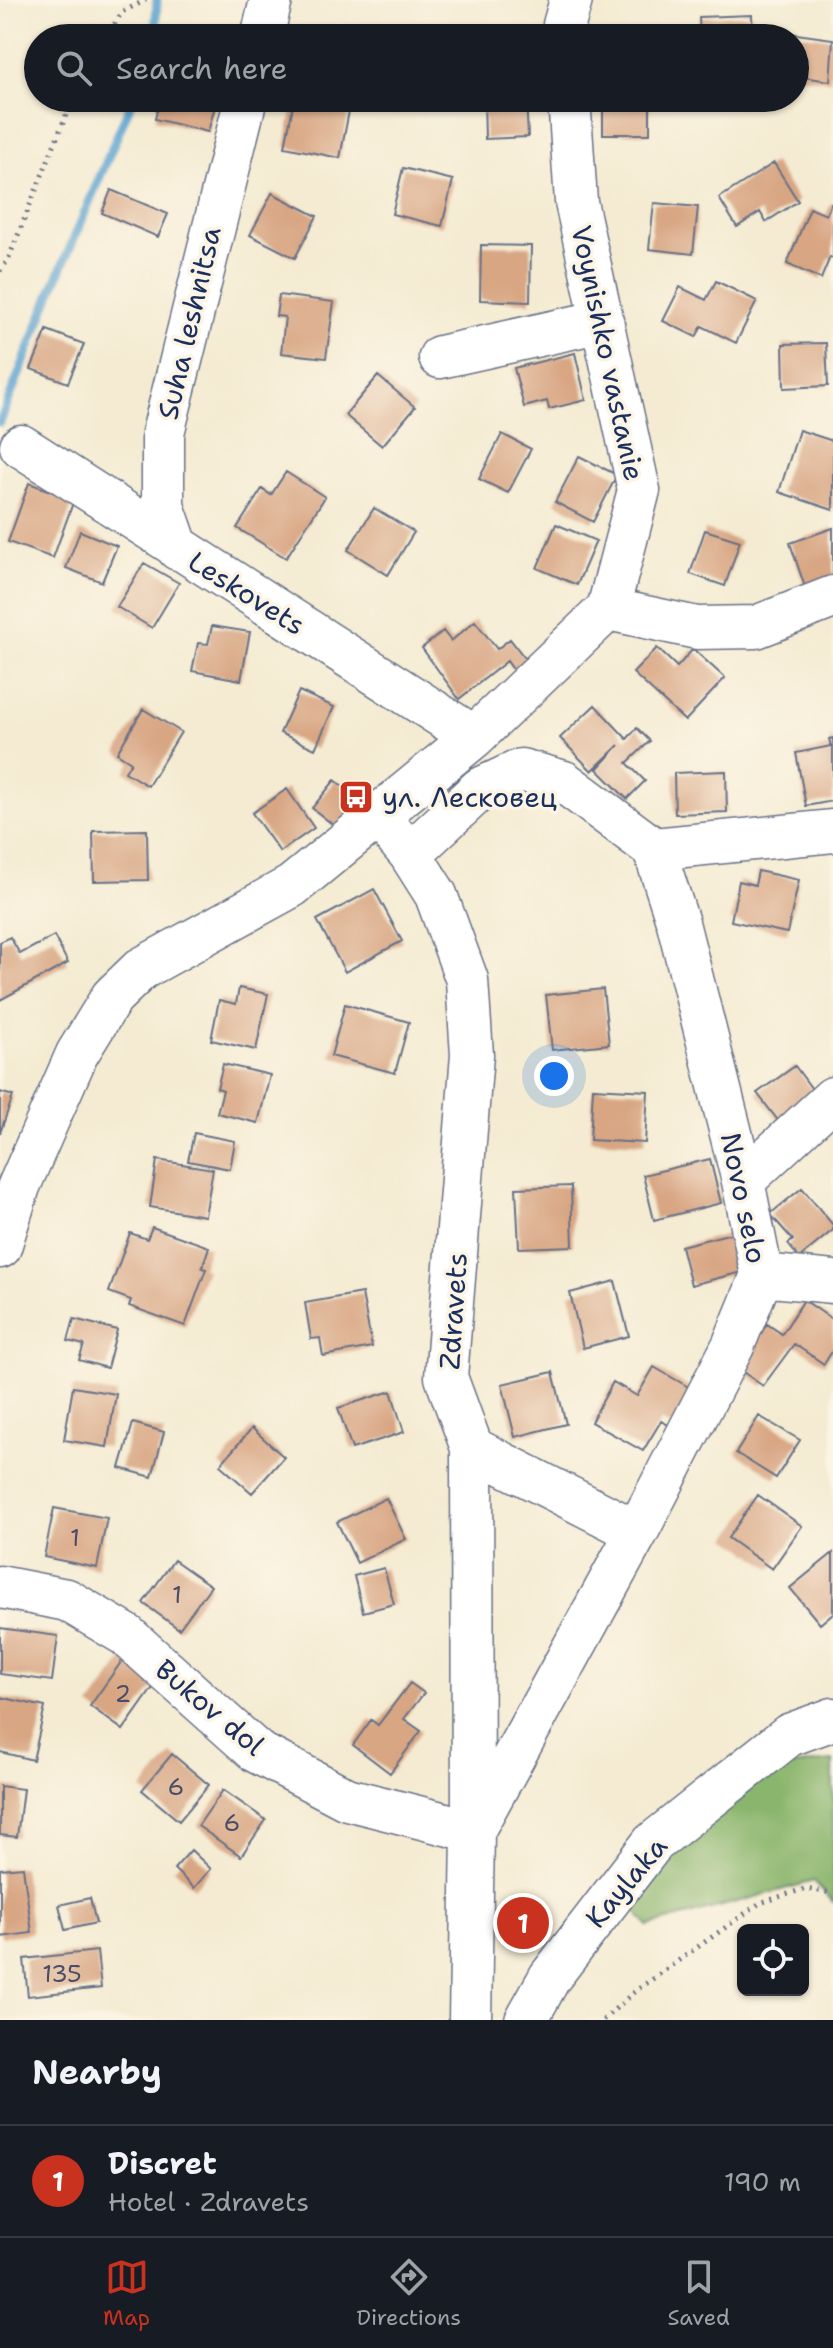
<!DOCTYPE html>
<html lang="en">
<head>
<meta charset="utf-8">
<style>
  body { margin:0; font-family:"Shantell Sans",sans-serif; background:#20242c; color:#f1f3f6 }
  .controls { position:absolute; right:24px; bottom:24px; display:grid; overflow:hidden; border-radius:12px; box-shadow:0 2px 6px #0004 }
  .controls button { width:72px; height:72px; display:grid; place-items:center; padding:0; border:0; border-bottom:2px solid #363941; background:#171b24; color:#f1f3f6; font:40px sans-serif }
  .you { position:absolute; left:554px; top:1076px; width:28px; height:28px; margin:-20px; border:6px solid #fff; border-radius:50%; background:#1a73e8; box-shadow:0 0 0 12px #1a73e833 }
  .badge { display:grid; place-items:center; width:52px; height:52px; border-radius:50%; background:#c8321e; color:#fff; font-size:26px; font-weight:700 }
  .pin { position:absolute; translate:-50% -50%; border:4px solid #fff; box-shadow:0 2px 8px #0006 }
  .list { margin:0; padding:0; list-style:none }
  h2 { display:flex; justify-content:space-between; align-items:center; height:104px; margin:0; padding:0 32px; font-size:34px }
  h2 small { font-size:26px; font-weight:400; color:#9ea1a6 }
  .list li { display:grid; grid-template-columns:52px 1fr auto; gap:24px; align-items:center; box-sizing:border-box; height:112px; padding:0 32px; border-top:2px solid #363941 }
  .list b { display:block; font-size:30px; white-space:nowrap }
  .list p { margin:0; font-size:26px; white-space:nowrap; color:#9ea1a6 }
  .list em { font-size:26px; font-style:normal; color:#9ea1a6 }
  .icon { flex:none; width:44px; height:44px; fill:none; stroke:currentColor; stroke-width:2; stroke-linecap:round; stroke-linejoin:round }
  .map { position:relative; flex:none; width:833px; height:2020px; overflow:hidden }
  .search { position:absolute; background:#171b24; box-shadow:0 2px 6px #0004; left:24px; right:24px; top:24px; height:88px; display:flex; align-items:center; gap:20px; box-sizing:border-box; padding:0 28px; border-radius:44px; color:#9ea1a6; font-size:30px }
  .sheet { height:216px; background:#171b24 }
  nav { display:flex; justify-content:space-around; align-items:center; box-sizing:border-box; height:112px; border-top:2px solid #363941; background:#171b24; font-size:22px; color:#9ea1a6 }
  nav a { display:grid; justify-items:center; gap:4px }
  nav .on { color:#c8321e }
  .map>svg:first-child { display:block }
  .forest { fill:#8ab56c; stroke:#527265; stroke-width:2 }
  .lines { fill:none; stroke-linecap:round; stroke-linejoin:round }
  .stream { stroke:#5aa2d0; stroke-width:9 }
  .building { fill:#d8a683 }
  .minor-casing { stroke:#677187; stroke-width:45 }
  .path { stroke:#677187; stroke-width:5; stroke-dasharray:2 6; stroke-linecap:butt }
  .minor { stroke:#fff; stroke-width:42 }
  .labels { text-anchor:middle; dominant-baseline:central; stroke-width:7; stroke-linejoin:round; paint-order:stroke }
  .number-label { font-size:24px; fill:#4a4d67 }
  .street-label { font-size:28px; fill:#1b2f5e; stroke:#fcf5e5 }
  .poi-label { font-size:28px; fill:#1b2f5e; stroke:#fcf5e5; text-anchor:start }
</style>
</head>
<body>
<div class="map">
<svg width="833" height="2020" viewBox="0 0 833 2020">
  <rect width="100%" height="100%" fill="#fcf5e5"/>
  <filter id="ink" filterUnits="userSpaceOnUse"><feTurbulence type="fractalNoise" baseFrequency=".0125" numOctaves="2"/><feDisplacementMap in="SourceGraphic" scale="16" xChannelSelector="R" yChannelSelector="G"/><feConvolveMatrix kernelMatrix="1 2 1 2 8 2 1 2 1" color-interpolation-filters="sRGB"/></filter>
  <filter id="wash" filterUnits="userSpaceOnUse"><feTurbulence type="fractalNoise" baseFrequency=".006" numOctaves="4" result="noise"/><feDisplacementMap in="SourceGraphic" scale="32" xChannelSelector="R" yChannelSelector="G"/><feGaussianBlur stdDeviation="1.8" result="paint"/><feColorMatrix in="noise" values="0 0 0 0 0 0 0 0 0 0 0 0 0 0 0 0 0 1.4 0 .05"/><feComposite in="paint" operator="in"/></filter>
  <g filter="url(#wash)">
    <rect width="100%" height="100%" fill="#f4ebd2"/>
    <path class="forest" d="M 833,1761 L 833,1902 L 814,1881 L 648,1926 L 618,1890 L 741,1772 Z"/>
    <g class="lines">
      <path class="stream" d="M 155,38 L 157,0
        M 0,422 L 51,293 L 133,98"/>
    </g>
    <g id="blocks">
      <path class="building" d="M 752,15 L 753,38 L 700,38 L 699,17 Z
        M 782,32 L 833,39 L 830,81 L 795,76 L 795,38 L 781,38 Z
        M 160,98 L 217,98 L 208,132 L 155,119 Z
        M 484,98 L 526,98 L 528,137 L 485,139 Z
        M 603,98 L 650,98 L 650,134 L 603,134 Z
        M 294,100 L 349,111 L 340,158 L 285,147 Z
        M 774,163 L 798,201 L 766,222 L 760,212 L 737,227 L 719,198 Z
        M 403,168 L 453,180 L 442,226 L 392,214 Z
        M 111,190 L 168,214 L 158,237 L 102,213 Z
        M 272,193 L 317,216 L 295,258 L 250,235 Z
        M 654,203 L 698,207 L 693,254 L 649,249 Z
        M 831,203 L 833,204 L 833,259 L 830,257 L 821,279 L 787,264 L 810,208 L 826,215 Z
        M 481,245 L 531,246 L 530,302 L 480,300 Z
        M 716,281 L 757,301 L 736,343 L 702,326 L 696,337 L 663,321 L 680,287 L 706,300 Z
        M 279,295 L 334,302 L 326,358 L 281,353 L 285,317 L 276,316 Z
        M 47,330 L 84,344 L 68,383 L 31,369 Z
        M 826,343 L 828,386 L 784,388 L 783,344 Z
        M 575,353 L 586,400 L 549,409 L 547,401 L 524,407 L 514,368 Z
        M 378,376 L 415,407 L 382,446 L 345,415 Z
        M 799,430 L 833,441 L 833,510 L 779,492 Z
        M 502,434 L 531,449 L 508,493 L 479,479 Z
        M 579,456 L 617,475 L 593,522 L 555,502 Z
        M 286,472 L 325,497 L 286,558 L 237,528 L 262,489 L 271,495 Z
        M 58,479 L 79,486 L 53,558 L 8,542 L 29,483 L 53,492 Z
        M 374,508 L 414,532 L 388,575 L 348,550 Z
        M 556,524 L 596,541 L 577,585 L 537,568 Z
        M 833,528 L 833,584 L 807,593 L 790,543 Z
        M 705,530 L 740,541 L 725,586 L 690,574 Z
        M 80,531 L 117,546 L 102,582 L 66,568 Z
        M 144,563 L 179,583 L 152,628 L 117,607 Z
        M 475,621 L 497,649 L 510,639 L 527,661 L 514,671 L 507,661 L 459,699 L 422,648 L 443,631 L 451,641 Z
        M 212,626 L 250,632 L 241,680 L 192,671 L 198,643 L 208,644 Z
        M 657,648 L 677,667 L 693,649 L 725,678 L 685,721 L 633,673 Z
        M 299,691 L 334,707 L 315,749 L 280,733 Z
        M 595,705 L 627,739 L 637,728 L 650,741 L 627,763 L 645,781 L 627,799 L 597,769 L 619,745 L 592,771 L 560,738 Z
        M 143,709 L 181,732 L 148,786 L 125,772 L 131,762 L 117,753 Z
        M 833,738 L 833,801 L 806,806 L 796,753 L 831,746 L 829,739 Z
        M 726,771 L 727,812 L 675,814 L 674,773 Z
        M 335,780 L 359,799 L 336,827 L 312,808 Z
        M 287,789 L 314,828 L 280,852 L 252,813 Z
        M 147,830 L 148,880 L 94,881 L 93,831 Z
        M 758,871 L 799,880 L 787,933 L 731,921 L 739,881 L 755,885 Z
        M 374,889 L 402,941 L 345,972 L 317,920 Z
        M 54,936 L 68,963 L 0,1000 L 0,942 L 10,937 L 20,954 Z
        M 239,988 L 268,994 L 256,1050 L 211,1040 L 219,1000 L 236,1004 Z
        M 603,989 L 609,1044 L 552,1050 L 546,995 Z
        M 345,1004 L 409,1022 L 395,1073 L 331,1056 Z
        M 223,1064 L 270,1075 L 258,1123 L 217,1113 L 223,1090 L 217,1088 Z
        M 795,1066 L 820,1100 L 783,1127 L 757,1093 Z
        M 593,1088 L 648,1091 L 645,1143 L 590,1140 Z
        M 0,1092 L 13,1096 L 0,1133 Z
        M 194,1133 L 235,1141 L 230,1169 L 188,1161 Z
        M 710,1159 L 721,1203 L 654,1220 L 643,1175 Z
        M 157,1160 L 213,1169 L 205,1216 L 150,1207 Z
        M 571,1186 L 573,1246 L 519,1248 L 516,1188 Z
        M 802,1188 L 833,1225 L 833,1230 L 799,1258 L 788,1244 L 793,1240 L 770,1214 Z
        M 152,1227 L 209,1247 L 202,1268 L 206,1269 L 185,1326 L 129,1306 L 131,1300 L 109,1292 L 130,1233 L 147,1239 Z
        M 732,1233 L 742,1272 L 691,1285 L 681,1246 Z
        M 615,1281 L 629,1336 L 583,1348 L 570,1293 Z
        M 362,1293 L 372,1347 L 323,1356 L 320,1338 L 311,1339 L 305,1303 Z
        M 804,1300 L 833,1320 L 833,1350 L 824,1364 L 794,1344 L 763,1386 L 737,1368 L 767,1324 L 782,1334 Z
        M 74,1319 L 117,1330 L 107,1368 L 79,1360 L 84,1345 L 68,1341 Z
        M 654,1367 L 697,1392 L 676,1429 L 661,1421 L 643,1451 L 591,1422 L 613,1382 L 637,1396 Z
        M 553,1372 L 566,1424 L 515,1437 L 502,1384 Z
        M 73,1387 L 116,1394 L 107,1447 L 64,1440 Z
        M 391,1391 L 404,1432 L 352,1449 L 338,1408 Z
        M 759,1416 L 800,1440 L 776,1478 L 736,1453 Z
        M 133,1423 L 164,1432 L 152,1477 L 120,1468 Z
        M 252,1428 L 284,1457 L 252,1493 L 220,1465 Z
        M 758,1495 L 802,1526 L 772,1569 L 728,1538 Z
        M 386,1498 L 406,1539 L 357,1563 L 337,1522 Z
        M 54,1508 L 107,1518 L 97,1568 L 44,1557 Z
        M 833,1553 L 833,1613 L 820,1624 L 790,1588 Z
        M 174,1560 L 211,1586 L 179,1629 L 143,1603 Z
        M 384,1568 L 394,1604 L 363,1612 L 354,1576 Z
        M 0,1628 L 58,1636 L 52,1681 L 0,1674 Z
        M 124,1658 L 157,1682 L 123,1730 L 90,1706 Z
        M 410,1683 L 424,1693 L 404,1719 L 421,1731 L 390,1773 L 353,1745 L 371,1720 L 378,1725 Z
        M 0,1697 L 45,1707 L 33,1760 L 0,1752 Z
        M 172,1754 L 209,1785 L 179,1821 L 142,1790 Z
        M 0,1786 L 23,1789 L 17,1837 L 0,1835 Z
        M 223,1790 L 266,1820 L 241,1856 L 198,1826 Z
        M 191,1850 L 211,1869 L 194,1888 L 174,1869 Z
        M 23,1867 L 32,1933 L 0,1937 L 0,1869 Z
        M 90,1898 L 96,1923 L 65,1930 L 59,1905 Z
        M 97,1951 L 101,1988 L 28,1996 L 24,1959 Z"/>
    </g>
  </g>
  <g filter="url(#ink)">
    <use href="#blocks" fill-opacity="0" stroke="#677187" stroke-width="2"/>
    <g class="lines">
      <g class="minor-casing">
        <path id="minor" d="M 262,38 L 271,0
          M 565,38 L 564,25 L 571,0
          M 440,357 L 602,321
          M 21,446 L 474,737
          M 178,549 L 163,506 L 163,433 L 246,98
          M 608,609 L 697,628 L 756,627 L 833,597
          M 393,834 L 410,854 L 436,895 L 467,980 L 472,1055 L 446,1377 L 472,1448 L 473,1831 L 470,2020
          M 654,849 L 833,831
          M 743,1181 L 833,1098
          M 0,1247 L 19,1186 L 77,1054 L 112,997 L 141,969 L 292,886 L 474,737 L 608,609 L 639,490 L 576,202 L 569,98
          M 762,1275 L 833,1282
          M 472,1448 L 637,1532
          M 0,1587 L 67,1600 L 126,1635 L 257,1752 L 347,1799 L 473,1831 L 637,1532 L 733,1346 L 762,1275 L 743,1181 L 678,923 L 654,849 L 564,782 L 521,770 L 480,789 L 410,854
          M 526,2020 L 550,1977 L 653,1843 L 789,1735 L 833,1719"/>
      </g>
      <path class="path" d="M 106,38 L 122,12 L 146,0
        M 0,271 L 8,260 L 73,98
        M 603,2020 L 634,1992 L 760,1903 L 804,1889 L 833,1893"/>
      <use href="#minor" class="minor"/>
    </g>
  </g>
  <defs>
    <g id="bus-square" transform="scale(1.8)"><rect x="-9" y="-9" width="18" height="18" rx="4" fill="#c8321e" stroke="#fcf5e5"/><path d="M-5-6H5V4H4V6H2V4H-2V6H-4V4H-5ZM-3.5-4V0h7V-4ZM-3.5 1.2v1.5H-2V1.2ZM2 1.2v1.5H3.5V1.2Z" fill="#fff"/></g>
  </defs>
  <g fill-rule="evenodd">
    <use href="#bus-square" x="356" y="797"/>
  </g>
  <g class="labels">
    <g class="number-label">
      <text x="75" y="1538">1</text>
      <text x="177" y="1595">1</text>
      <text x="123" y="1694">2</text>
      <text x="176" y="1787">6</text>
      <text x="232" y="1823">6</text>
      <text x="62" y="1974">135</text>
    </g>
    <g class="street-label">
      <text transform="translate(189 323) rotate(-77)">Suha leshnitsa</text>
      <text transform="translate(608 353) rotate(78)">Voynishko vastanie</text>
      <text transform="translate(247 593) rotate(32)">Leskovets</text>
      <text transform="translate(744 1198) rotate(78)">Novo selo</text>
      <text transform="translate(453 1311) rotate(-86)">Zdravets</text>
      <text transform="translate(210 1707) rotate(40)">Bukov dol</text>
      <text transform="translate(626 1882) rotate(-50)">Kaylaka</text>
    </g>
    <g class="poi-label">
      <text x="382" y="797">ул. Лесковец</text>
    </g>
  </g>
</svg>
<div class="controls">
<button><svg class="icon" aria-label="locate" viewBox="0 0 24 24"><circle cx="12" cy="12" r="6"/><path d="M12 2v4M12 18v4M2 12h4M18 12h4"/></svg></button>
</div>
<div class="you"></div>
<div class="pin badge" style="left:523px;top:1923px">1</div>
<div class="search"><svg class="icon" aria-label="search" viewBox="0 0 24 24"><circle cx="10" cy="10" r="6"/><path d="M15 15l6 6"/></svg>Search here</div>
</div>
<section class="sheet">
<h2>Nearby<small></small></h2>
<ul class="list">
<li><span class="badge">1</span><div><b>Discret</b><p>Hotel · Zdravets</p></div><em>190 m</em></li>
</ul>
</section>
<nav>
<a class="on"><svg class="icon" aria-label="map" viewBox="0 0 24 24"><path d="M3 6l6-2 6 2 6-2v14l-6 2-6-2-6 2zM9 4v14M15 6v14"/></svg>Map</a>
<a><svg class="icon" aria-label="directions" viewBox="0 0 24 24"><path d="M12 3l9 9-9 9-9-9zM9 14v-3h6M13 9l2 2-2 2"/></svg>Directions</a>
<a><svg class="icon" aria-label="saved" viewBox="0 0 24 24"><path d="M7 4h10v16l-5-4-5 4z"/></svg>Saved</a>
</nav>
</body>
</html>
